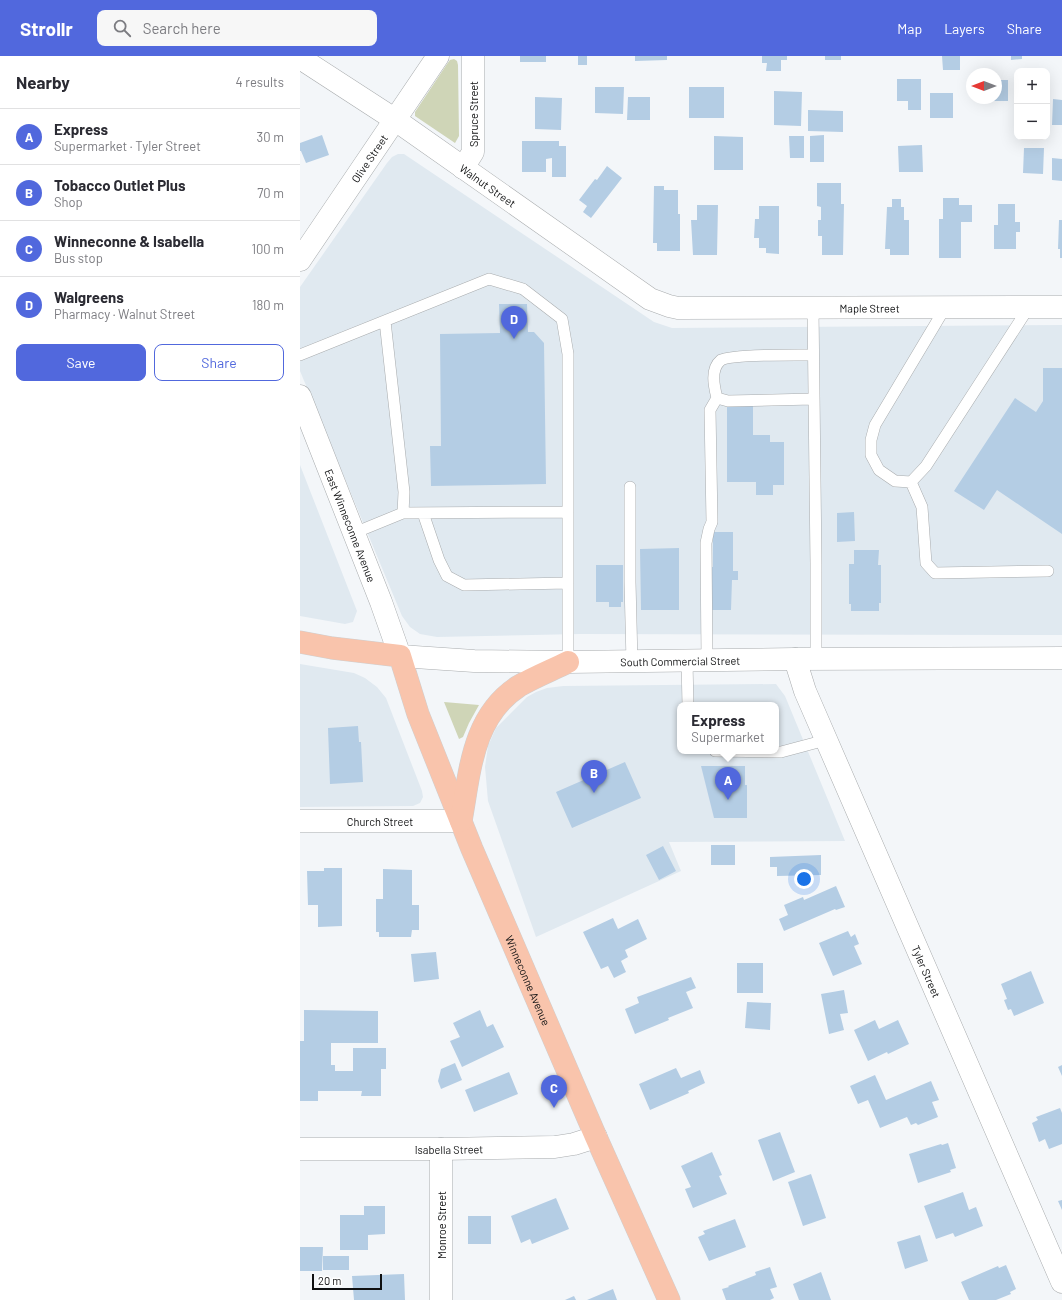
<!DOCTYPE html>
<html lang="en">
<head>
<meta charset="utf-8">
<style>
  body { margin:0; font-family:Barlow,sans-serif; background:#f7f7f7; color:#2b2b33 }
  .controls { position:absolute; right:12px; top:12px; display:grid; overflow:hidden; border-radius:8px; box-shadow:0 4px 16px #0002 }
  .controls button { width:36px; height:36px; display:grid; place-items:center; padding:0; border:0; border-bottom:1px solid #e1e1e2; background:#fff; color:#2b2b33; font:20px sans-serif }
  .compass { position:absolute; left:666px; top:12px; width:36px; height:36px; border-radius:50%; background:#fff; box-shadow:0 4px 16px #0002; rotate:270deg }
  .scale { position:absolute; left:12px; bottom:10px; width:70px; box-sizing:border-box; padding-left:4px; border:2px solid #0f1011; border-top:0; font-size:11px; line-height:14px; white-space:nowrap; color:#0f1011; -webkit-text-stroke:3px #fff; paint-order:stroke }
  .you { position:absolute; left:504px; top:823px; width:14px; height:14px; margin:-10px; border:3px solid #fff; border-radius:50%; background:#1a73e8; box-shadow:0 0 0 6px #1a73e833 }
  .badge { display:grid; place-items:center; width:26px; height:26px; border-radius:50%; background:#5168dd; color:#fff; font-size:13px; font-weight:700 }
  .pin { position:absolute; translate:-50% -33px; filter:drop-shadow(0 1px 2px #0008) }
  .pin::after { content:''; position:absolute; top:21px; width:14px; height:12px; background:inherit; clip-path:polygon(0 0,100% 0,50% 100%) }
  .popup { position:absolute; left:377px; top:646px; width:102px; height:52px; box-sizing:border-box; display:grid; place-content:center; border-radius:8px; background:#fff; filter:drop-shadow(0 1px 3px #0005); font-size:13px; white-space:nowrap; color:#7c7c81 }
  .popup b { font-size:15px; color:#2b2b33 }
  .popup::after { content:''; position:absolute; left:50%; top:100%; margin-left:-8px; border:8px solid transparent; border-top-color:#fff }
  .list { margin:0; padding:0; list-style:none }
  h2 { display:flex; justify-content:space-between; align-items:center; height:52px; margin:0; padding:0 16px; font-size:17px }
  h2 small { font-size:13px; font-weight:400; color:#7c7c81 }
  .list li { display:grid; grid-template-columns:26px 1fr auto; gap:12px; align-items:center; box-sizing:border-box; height:56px; padding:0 16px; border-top:1px solid #e1e1e2 }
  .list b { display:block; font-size:15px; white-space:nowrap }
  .list p { margin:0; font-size:13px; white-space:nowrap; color:#7c7c81 }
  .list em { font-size:13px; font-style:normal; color:#7c7c81 }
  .actions { display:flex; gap:8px; padding:12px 16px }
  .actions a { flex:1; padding:9px 0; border:1px solid #5168dd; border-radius:8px; text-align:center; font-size:14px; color:#5168dd }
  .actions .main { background:#5168dd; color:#fff }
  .icon { flex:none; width:22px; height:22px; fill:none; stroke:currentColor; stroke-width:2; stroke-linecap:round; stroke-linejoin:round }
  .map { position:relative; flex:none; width:762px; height:1244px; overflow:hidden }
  header { display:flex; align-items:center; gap:24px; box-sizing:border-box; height:56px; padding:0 20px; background:#5168dd; color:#fff }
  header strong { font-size:19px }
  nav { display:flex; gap:22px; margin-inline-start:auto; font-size:14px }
  .search { width:280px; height:36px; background:#f7f7f7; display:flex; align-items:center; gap:10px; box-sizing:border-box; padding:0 14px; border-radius:8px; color:#7c7c81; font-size:15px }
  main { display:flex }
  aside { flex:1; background:#fff }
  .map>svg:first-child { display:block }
  .built { fill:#e0e9f0; fill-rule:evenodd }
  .green { fill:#cfd5b7 }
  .building { fill:#b4cde4 }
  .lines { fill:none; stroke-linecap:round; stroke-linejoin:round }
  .lane-casing { stroke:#a9acae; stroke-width:12 }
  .street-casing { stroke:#a9acae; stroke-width:23 }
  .secondary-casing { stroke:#a9acae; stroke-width:23 }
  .primary-casing { stroke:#cfcfcf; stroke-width:23 }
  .lane { stroke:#fff; stroke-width:11 }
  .street { stroke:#fff; stroke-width:22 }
  .secondary { stroke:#fff; stroke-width:22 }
  .primary { stroke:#f9c4ac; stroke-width:22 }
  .labels { text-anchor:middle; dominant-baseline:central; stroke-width:3.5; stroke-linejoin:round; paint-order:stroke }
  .street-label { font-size:11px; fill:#0f1011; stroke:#fff }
</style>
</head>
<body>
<header>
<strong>Strollr</strong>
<div class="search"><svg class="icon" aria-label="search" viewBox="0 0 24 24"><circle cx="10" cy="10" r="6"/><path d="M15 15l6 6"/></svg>Search here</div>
<nav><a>Map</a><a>Layers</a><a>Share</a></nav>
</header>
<main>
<aside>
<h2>Nearby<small>4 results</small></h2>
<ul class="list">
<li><span class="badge">A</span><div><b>Express</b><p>Supermarket · Tyler Street</p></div><em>30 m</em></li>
<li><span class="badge">B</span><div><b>Tobacco Outlet Plus</b><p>Shop</p></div><em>70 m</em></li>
<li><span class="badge">C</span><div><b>Winneconne &amp; Isabella</b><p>Bus stop</p></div><em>100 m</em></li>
<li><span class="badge">D</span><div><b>Walgreens</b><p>Pharmacy · Walnut Street</p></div><em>180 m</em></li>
</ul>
<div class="actions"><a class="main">Save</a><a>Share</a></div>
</aside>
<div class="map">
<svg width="762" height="1244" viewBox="0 0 762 1244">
  <rect width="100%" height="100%" fill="#f3f6f9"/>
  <path class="built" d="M 98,98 L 104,98 L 354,266 L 372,272 L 762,269 L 762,579 L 280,578 L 137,581 L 120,578 L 110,571 L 102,560 L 0,315 L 0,231 L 87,107 L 92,101 Z
    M 0,409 L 57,555 L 53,566 L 45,568 L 0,560 Z
    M 0,608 L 54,617 L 65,622 L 77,631 L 86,642 L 122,735 L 123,741 L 120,747 L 113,750 L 0,751 Z
    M 476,628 L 485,640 L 545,785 L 369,786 L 381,815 L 236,881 L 188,745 L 185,711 L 188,690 L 196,672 L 227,641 L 236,636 L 247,632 L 263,630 ZM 380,649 L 476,649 L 476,695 L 380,695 Z"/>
  <path class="green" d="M 154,3 L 157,5 L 158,9 L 159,80 L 155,87 L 115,60 L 115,56 L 147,8 L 150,4 Z
    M 144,646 L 179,649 L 169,667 L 163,681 L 159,683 Z"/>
  <path class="building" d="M 220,0 L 246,0 L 246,6 L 220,6 Z
    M 278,0 L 287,0 L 287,9 L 278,9 Z
    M 335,0 L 367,0 L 367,4 L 335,5 Z
    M 462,0 L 487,0 L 487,4 L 481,4 L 481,15 L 466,15 L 467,7 L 462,7 Z
    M 525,0 L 541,0 L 541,4 L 525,4 Z
    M 642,0 L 660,0 L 660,14 L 643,14 Z
    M 711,0 L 722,0 L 722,3 L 711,4 Z
    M 597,23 L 621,23 L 621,54 L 608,54 L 608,45 L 597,45 Z
    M 696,24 L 708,24 L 708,45 L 693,45 L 693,42 L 696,42 Z
    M 295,31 L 324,31 L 323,58 L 295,57 Z
    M 389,31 L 424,31 L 424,62 L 389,62 Z
    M 474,35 L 502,36 L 501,70 L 474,69 Z
    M 630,37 L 653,37 L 653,62 L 630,62 Z
    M 235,41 L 262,42 L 261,74 L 235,73 Z
    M 328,41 L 350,41 L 350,64 L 327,64 Z
    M 753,43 L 762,44 L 762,69 L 752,69 Z
    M 508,54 L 543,55 L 543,76 L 508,75 Z
    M 22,79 L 29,99 L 6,107 L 1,95 L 0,95 L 0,87 Z
    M 524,79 L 524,106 L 510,106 L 510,80 Z
    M 414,80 L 443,81 L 443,114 L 414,114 Z
    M 489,80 L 504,80 L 504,102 L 490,102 Z
    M 222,85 L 259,85 L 259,90 L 266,90 L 266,121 L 252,121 L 252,102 L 246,103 L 246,116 L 222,116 Z
    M 622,89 L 623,116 L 599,116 L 598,90 Z
    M 724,92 L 744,92 L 743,118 L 723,117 Z
    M 752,102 L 762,103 L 762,125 L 752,124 Z
    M 307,110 L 322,122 L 291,162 L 283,156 L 287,150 L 279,144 L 295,123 L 297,124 Z
    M 517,127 L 541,127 L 541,148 L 544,148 L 543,199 L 522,199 L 522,180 L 518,180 L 518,164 L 521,164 L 521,151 L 517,150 Z
    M 354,130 L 364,130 L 364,134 L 378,134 L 378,158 L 380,158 L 380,195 L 357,195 L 357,187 L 353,187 Z
    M 643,142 L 659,142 L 659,149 L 672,149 L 672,166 L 661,166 L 661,202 L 639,202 L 639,163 L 643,163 Z
    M 592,143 L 601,143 L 601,151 L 604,151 L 604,164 L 609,164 L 609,199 L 590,199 L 590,193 L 585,193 L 587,151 L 592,151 Z
    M 698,148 L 715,148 L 715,166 L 720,166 L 720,176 L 716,176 L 716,193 L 694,193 L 694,169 L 698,169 Z
    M 397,149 L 418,149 L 417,199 L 393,199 L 391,164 L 397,164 Z
    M 459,150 L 479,150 L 479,198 L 466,197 L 466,192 L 459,192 L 459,182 L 454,182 L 455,163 L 459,163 Z
    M 759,164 L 762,164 L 762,202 L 760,202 L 760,193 L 758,193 Z
    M 199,248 L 227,248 L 228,276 L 234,276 L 244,287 L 246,428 L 131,430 L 130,390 L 141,390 L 140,278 L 200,277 Z
    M 743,312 L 762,312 L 762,478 L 697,434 L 684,454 L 654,435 L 715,342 L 736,356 L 743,345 Z
    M 427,349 L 453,349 L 453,379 L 470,379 L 470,386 L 484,386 L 484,429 L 473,429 L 473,439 L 456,439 L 456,426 L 427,426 Z
    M 554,456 L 555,485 L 537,486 L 537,457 Z
    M 413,476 L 433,476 L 433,515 L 438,515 L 438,524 L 432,524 L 431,554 L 410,554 L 409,511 L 413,511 Z
    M 379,492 L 379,554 L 341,554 L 340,493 Z
    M 554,494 L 579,494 L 578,509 L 581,509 L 581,547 L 579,547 L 579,555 L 551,555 L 551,548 L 549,548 L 549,508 L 554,508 Z
    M 296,509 L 323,509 L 323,546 L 321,546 L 321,551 L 309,551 L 309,546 L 296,546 Z
    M 58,670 L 59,686 L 61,686 L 63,726 L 30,728 L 28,672 Z
    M 325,706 L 341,742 L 272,772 L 256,736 Z
    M 401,710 L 445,710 L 445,729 L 447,729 L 447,762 L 414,762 Z
    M 411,789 L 435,789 L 435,809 L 411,809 Z
    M 363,790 L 376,815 L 359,824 L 346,799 Z
    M 521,799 L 521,819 L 477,820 L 477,811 L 470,811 L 470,801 Z
    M 24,812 L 42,812 L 42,870 L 18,871 L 18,849 L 8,849 L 7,815 L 24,815 Z
    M 83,813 L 112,814 L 112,849 L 119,849 L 119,874 L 112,874 L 111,881 L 79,881 L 79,876 L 76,876 L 76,843 L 83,843 Z
    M 536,830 L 545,851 L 536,854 L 535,853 L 484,875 L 479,863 L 488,859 L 484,849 L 503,841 L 504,844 Z
    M 313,862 L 318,873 L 338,863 L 347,883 L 325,894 L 328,901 L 321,905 L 326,916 L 314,922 L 308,910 L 301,913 L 283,876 Z
    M 548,875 L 551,881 L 555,878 L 559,888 L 554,890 L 562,908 L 533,920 L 519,887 Z
    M 136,896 L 139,923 L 114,926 L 111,898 Z
    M 437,907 L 463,907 L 463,937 L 437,937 Z
    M 731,915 L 744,947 L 714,960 L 711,953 L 708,954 L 704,944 L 707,943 L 701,928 Z
    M 391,921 L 396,932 L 386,936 L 393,952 L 368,962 L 369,964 L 335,978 L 325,953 L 339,947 L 337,941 Z
    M 544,934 L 548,957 L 540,958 L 544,974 L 529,978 L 521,938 Z
    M 447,946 L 471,947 L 470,974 L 445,972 Z
    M 4,954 L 78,955 L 78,987 L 31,987 L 31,1009 L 35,1009 L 35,1015 L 53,1015 L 53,992 L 86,992 L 86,1013 L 81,1013 L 81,1040 L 61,1040 L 62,1035 L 18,1035 L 18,1045 L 0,1045 L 0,985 L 4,985 Z
    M 180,954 L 187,971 L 193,968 L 204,991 L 162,1011 L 150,985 L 160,981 L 153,967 Z
    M 575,964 L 579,973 L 598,964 L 609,988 L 588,998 L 587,996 L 568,1005 L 554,974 Z
    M 155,1007 L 162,1024 L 141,1033 L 138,1025 L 141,1013 Z
    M 762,1009 L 762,1020 L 758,1011 Z
    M 376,1012 L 381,1022 L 400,1014 L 405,1027 L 388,1035 L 389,1037 L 350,1054 L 339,1028 Z
    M 209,1016 L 218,1038 L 174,1056 L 165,1034 Z
    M 575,1019 L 586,1044 L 631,1025 L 639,1044 L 632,1046 L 638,1061 L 618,1069 L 616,1067 L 611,1069 L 607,1061 L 580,1072 L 568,1044 L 558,1048 L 550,1030 Z
    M 760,1052 L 762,1057 L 762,1088 L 749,1093 L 745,1083 L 739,1086 L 732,1067 L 738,1064 L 736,1061 Z
    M 480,1076 L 495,1116 L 473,1125 L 458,1084 Z
    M 648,1087 L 656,1112 L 650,1114 L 651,1116 L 618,1127 L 609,1098 L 641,1088 L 642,1089 Z
    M 412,1096 L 422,1119 L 419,1120 L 427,1138 L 393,1152 L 385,1133 L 391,1131 L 381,1110 Z
    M 511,1118 L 526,1162 L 503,1170 L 488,1126 Z
    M 663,1136 L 669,1154 L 676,1151 L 683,1170 L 655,1181 L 653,1177 L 636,1183 L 624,1150 Z
    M 256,1142 L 269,1173 L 232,1188 L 230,1183 L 221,1187 L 211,1160 Z
    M 762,1144 L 762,1154 L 758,1145 Z
    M 64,1150 L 85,1150 L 85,1178 L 68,1179 L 68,1194 L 40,1194 L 40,1159 L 64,1159 Z
    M 168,1160 L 191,1160 L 191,1188 L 168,1188 Z
    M 435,1163 L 446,1191 L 409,1205 L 398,1181 L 405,1178 L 403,1175 Z
    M 620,1179 L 628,1205 L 605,1213 L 597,1186 Z
    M 0,1191 L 23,1191 L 22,1215 L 0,1215 Z
    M 23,1200 L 49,1200 L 49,1214 L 23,1214 Z
    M 706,1209 L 716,1233 L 710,1236 L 711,1238 L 696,1244 L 669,1244 L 661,1226 L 698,1210 L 699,1212 Z
    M 470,1211 L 477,1231 L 470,1233 L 474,1242 L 470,1244 L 426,1244 L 422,1233 L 429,1231 L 428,1230 L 456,1219 L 455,1216 Z
    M 521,1216 L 531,1244 L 499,1244 L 493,1228 Z
    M 104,1218 L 105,1244 L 54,1244 L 52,1220 Z
    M 313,1233 L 317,1244 L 287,1244 Z
    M 274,1240 L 276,1244 L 265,1244 Z"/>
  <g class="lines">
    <g class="lane-casing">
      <path id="lane" d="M 513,252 L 516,508 L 516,603
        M 645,252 L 575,369 L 571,384 L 571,399 L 579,414 L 595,425 L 611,426 L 626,410 L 729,251
        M 0,299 L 189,223 L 223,233 L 262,263 L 268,298 L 268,606
        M 513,299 C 498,299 431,298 421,304 C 410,313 414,330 417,342 L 428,345 L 513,343
        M 611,426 L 622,451 L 626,507 L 635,517 L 748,515
        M 330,431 L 330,526 L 332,606
        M 103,457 L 268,456
        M 123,457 L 139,504 L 147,520 L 164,529 L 268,527
        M 54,477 L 103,457 L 104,436 L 85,265
        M 407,604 L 406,487 L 409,473 L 412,466 L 410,354 L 417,342
        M 387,605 L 388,649
        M 415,695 L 481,696 L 526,684"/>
    </g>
    <g class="street-casing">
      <g id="street">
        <path id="s1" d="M 0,2 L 94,63 L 350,243 L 369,250 L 378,252 L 762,251"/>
        <path d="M 163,112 L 173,96 L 173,0"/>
        <path id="s2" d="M 0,204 L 138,0"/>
        <path id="s3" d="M 495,603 L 505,635 L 762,1226"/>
        <path id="s4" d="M 0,1093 L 141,1093 L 255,1091 L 274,1088 L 296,1081"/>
        <path d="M 141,1093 L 141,1244"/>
      </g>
    </g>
    <g class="secondary-casing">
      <g id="secondary">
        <path id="s5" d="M 0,340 L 81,546 L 100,600 L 174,605 L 268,606 L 495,603 L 762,602"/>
        <path id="s6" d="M 0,765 L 161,765"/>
      </g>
    </g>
    <g class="primary-casing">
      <g id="primary">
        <path id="s7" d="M 0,586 L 32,592 L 100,600 L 118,658 L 172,793 L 296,1081 L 369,1244"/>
        <path d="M 161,765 C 170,716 172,660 219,630 C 234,621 252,614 268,606"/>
      </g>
    </g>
    <use href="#lane" class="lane"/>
    <use href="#street" class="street"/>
    <use href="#secondary" class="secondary"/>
    <use href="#primary" class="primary"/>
  </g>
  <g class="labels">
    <g class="street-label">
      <text transform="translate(173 58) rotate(-90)">Spruce Street</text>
      <text stroke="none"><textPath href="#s2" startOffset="123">Olive Street</textPath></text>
      <text stroke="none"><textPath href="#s1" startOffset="227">Walnut Street</textPath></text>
      <text stroke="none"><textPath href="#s1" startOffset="646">Maple Street</textPath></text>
      <text stroke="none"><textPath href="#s5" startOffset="139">East Winneconne Avenue</textPath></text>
      <text stroke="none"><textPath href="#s5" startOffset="559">South Commercial Street</textPath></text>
      <text stroke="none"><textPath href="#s6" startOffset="80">Church Street</textPath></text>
      <text stroke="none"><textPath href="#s3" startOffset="339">Tyler Street</textPath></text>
      <text stroke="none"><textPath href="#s7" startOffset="450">Winneconne Avenue</textPath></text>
      <text stroke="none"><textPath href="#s4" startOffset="149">Isabella Street</textPath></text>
      <text transform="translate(141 1169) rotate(-90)">Monroe Street</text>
    </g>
  </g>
</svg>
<div class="controls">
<button>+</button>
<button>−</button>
</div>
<svg class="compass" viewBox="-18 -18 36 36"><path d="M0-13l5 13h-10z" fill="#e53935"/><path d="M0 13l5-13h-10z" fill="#7c7c81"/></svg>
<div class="scale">20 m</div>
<div class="you"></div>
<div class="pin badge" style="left:428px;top:744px">A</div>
<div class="popup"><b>Express</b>Supermarket</div>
<div class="pin badge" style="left:294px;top:737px">B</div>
<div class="pin badge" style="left:254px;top:1052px">C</div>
<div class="pin badge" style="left:214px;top:283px">D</div>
</div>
</main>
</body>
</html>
